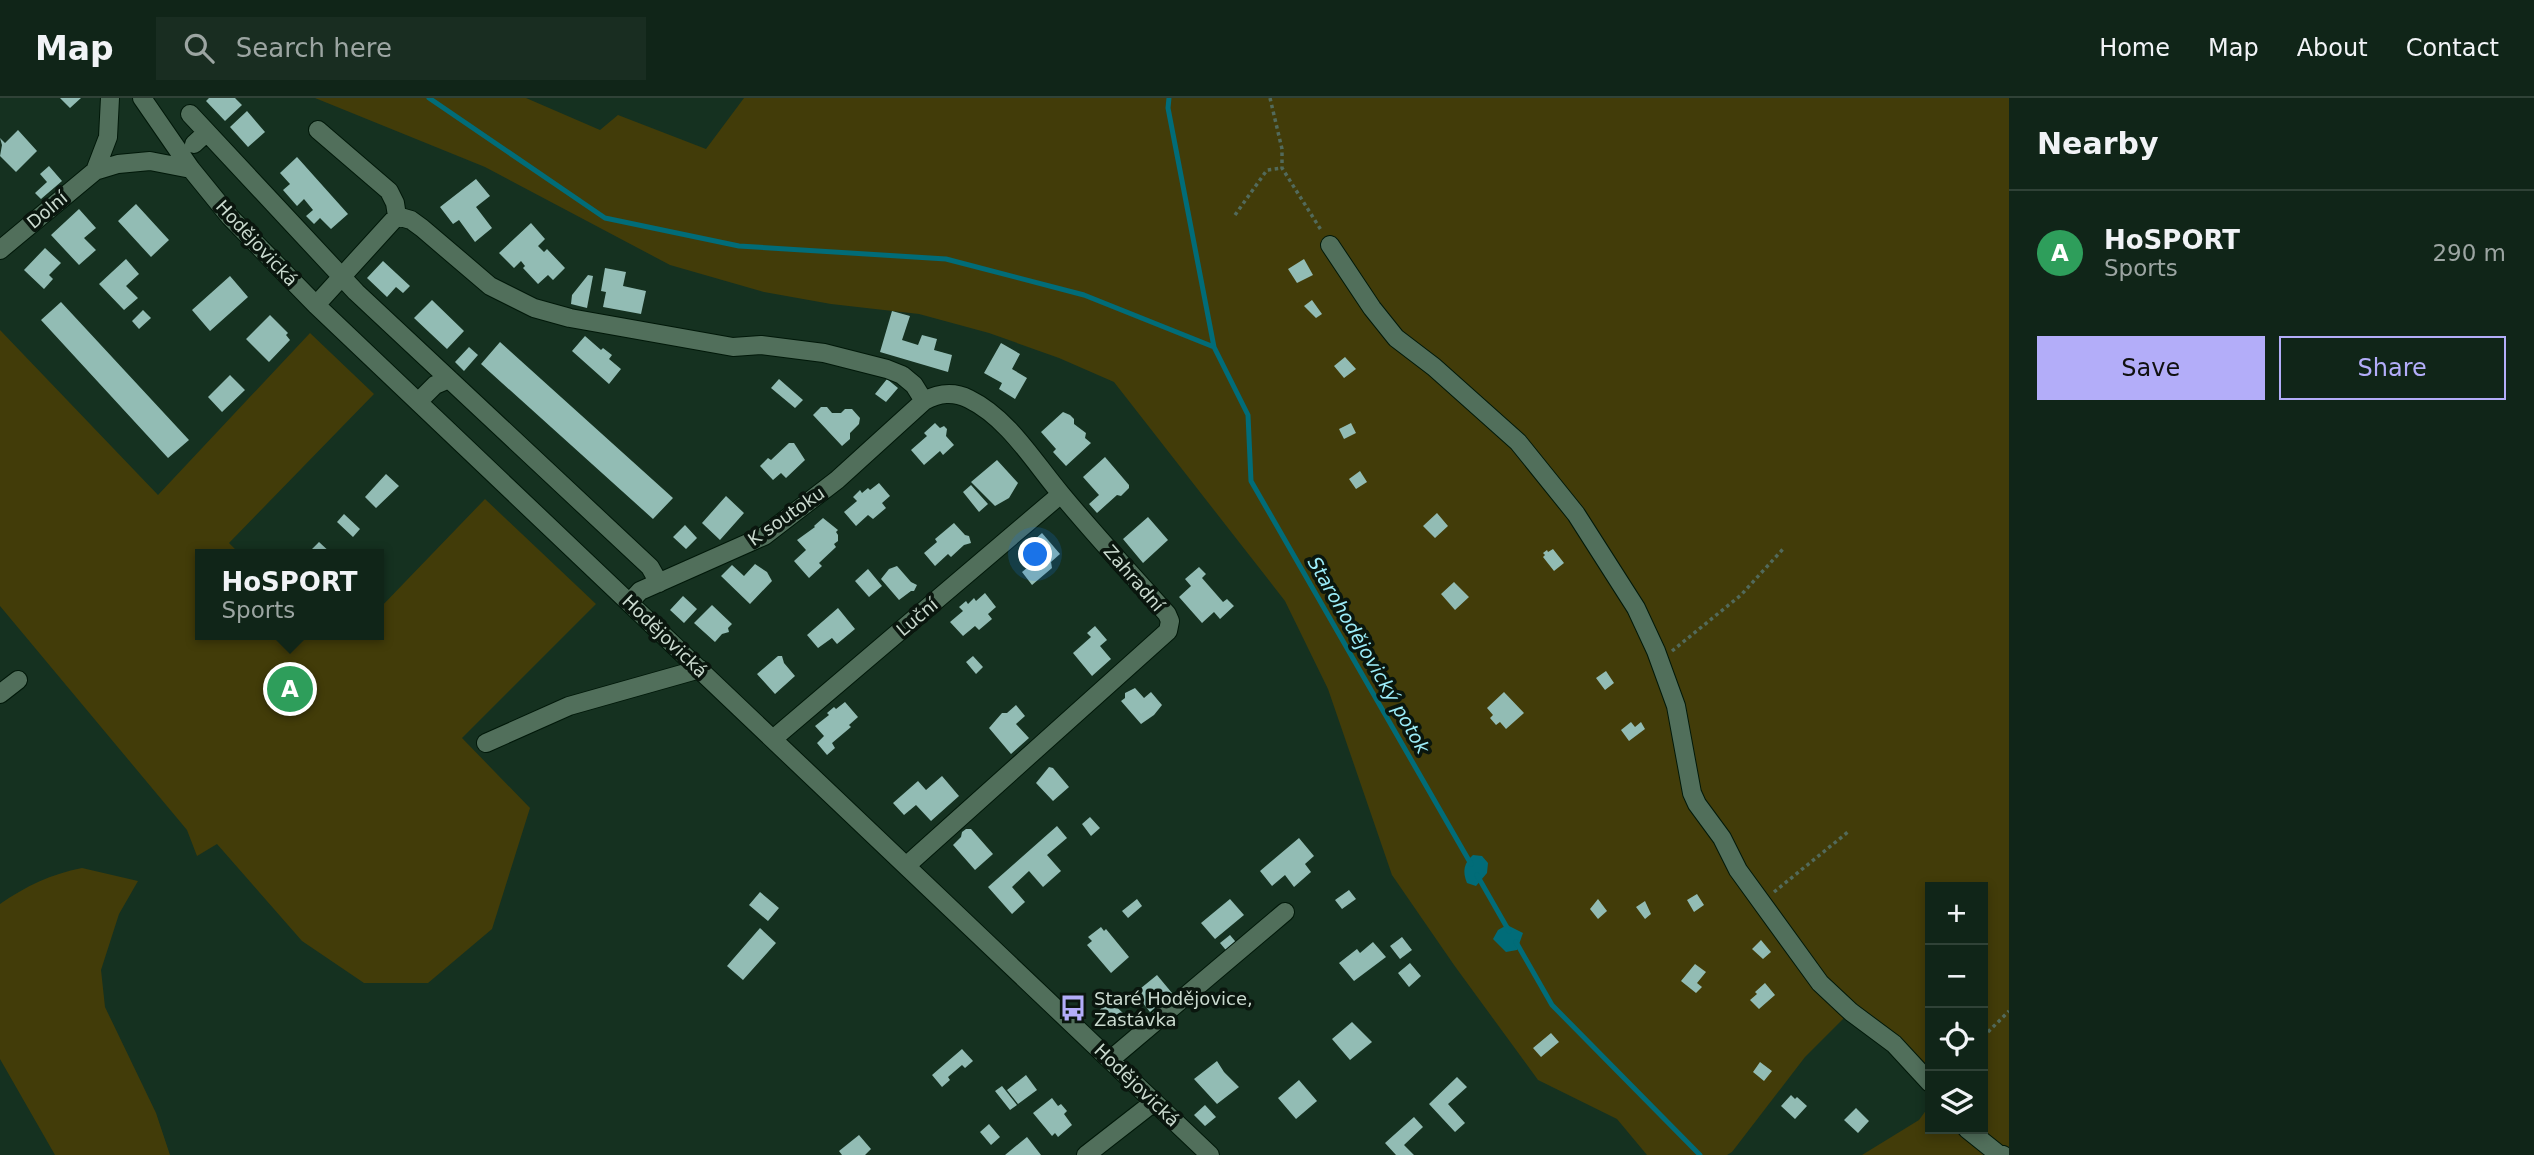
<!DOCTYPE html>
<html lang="en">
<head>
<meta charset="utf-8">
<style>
  body { margin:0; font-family:"DejaVu Sans",sans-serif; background:#192d21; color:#f1f3f6 }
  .controls { position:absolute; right:21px; bottom:21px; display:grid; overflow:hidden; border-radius:0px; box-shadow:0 4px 10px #0003 }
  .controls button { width:63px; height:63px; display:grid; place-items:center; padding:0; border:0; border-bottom:2px solid #304237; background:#102518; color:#f1f3f6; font:35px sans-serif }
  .you { position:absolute; left:1036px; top:457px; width:24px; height:24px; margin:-18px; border:5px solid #fff; border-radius:50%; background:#1a73e8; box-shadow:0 0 0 10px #1a73e833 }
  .badge { display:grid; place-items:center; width:46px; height:46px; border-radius:50%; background:#b3adf9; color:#fff; font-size:23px; font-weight:700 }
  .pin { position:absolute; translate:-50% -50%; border:4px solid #fff; box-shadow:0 2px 7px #0006 }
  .popup { position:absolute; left:195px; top:451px; width:189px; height:91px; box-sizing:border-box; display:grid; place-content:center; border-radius:0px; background:#102518; filter:drop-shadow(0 2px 5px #0005); font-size:23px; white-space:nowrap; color:#9ca5a2 }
  .popup b { font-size:26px; color:#f1f3f6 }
  .popup::after { content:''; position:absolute; left:50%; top:100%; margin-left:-14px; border:14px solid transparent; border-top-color:#102518 }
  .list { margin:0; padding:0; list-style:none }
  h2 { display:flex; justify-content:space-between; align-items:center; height:91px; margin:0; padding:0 28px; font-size:30px }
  h2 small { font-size:23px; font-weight:400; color:#9ca5a2 }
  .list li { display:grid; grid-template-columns:46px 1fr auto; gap:21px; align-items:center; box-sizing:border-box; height:126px; padding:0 28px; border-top:2px solid #304237 }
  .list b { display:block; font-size:26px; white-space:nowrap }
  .list p { margin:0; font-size:23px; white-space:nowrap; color:#9ca5a2 }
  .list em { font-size:23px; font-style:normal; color:#9ca5a2 }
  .actions { display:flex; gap:14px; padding:21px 28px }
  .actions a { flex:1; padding:16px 0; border:2px solid #b3adf9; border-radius:0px; text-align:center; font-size:24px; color:#b3adf9 }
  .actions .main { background:#b3adf9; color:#111 }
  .icon { flex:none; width:38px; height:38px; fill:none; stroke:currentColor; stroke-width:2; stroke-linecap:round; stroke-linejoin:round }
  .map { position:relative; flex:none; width:2009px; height:1057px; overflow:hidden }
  header { display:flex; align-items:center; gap:42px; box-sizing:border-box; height:98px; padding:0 35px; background:#102518; border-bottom:2px solid #304237 }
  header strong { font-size:33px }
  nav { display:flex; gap:38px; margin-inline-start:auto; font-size:24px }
  .search { width:490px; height:63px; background:#192d21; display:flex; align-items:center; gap:18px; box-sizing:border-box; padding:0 24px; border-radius:0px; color:#9ca5a2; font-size:26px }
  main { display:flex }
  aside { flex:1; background:#102518 }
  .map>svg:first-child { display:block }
  .green { fill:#423c09 }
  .water { fill:#016c78 }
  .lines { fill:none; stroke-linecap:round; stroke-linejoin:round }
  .stream { stroke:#016c78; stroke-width:5 }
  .building { fill:#92bcb4 }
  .minor-casing { stroke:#001809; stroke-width:20 }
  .path { stroke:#526a5b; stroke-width:3.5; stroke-dasharray:3.5 3.5; stroke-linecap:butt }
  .minor { stroke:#516f5b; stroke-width:18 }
  .labels { text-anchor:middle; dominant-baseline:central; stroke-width:7; stroke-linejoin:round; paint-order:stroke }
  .street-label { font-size:18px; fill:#cadacf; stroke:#0a160e }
  .poi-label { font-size:18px; fill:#cadacf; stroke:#0a160e; text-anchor:start }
  .water-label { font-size:19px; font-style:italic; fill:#9cedf9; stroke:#0a160e }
</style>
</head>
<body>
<header>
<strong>Map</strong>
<div class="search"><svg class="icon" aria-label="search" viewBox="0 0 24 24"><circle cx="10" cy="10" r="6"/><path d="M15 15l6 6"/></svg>Search here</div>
<nav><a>Home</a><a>Map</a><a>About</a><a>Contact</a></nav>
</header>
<main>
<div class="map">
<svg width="2009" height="1057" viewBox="0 0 2009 1057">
  <rect width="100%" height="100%" fill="#153120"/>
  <path class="green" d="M 315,0 L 526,0 L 600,32 L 618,17 L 706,51 L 744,0 L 2009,0 L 2009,1057 L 1862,1057 L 1919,1022 L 1930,1007 L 1930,1031 L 1983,1031 L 1983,789 L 1930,789 L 1930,976 L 1857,907 L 1805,959 L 1732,1054 L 1727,1057 L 1647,1057 L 1617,1021 L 1538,982 L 1454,867 L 1392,777 L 1328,591 L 1285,503 L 1114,284 L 1059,260 L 989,235 L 919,216 L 831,206 L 764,194 L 670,167 L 485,69 Z
    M 0,232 L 158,397 L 310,235 L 374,296 L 229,445 L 240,456 L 201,456 L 201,537 L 341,537 L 350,542 L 355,537 L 379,537 L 379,511 L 485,401 L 596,506 L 462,640 L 530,710 L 492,831 L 428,885 L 364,885 L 302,843 L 217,746 L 197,758 L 187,732 L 0,508 Z
    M 82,770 L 138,783 L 119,816 L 101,872 L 105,909 L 156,1015 L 170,1057 L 55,1057 L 0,961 L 0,806 C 26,788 51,776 82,770 Z"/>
  <path class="water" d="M 1473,757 L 1482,758 L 1488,765 L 1487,775 L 1476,788 L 1467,785 C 1462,773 1464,765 1473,757 Z
    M 1507,827 L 1523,835 L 1517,852 L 1506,854 L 1493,841 L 1498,832 Z"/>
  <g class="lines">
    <path class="stream" d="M 429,0 L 605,120 L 739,148 L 946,161 L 1084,197 L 1214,249
      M 1169,0 L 1168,10 L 1214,249 L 1248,317 L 1251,383 L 1471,766
      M 1477,777 L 1509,833
      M 1516,844 L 1552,907 L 1700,1057"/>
  </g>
  <path class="building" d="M 60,0 L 81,0 L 70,10 Z
    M 209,0 L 235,0 L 242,7 L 225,23 L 206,3 Z
    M 247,13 L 265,34 L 248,49 L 230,29 Z
    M 18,32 L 37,53 L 16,74 L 0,58 L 2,47 L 0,40 L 5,45 Z
    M 297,59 L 348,116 L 331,131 L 320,120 L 314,126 L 306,118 L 313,112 L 304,101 L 297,108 L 283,92 L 290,86 L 280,75 Z
    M 49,68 L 62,83 L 41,101 L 35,95 L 47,84 L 40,76 Z
    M 476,81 L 490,98 L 476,109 L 492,130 L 475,144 L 459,122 L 453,126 L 440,109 Z
    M 136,106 L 169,142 L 151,159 L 118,123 Z
    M 79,111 L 96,130 L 84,140 L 96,152 L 79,167 L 51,137 Z
    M 531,125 L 545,141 L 538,148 L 544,154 L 547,151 L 565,170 L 553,182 L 548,177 L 538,186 L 523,170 L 525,168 L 521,163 L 514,170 L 499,155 Z
    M 45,150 L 61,165 L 49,177 L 53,181 L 44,191 L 24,172 Z
    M 126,161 L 139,176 L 126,188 L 138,200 L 124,212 L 99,186 Z
    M 1304,161 L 1313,177 L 1297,185 L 1288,171 Z
    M 383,163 L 410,188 L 403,195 L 396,189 L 387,199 L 367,180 Z
    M 605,170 L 626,174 L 623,188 L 646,193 L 641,216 L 603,209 L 606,194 L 601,193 Z
    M 588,177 L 593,178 L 587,210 L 571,206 L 572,197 Z
    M 230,178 L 248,199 L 210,233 L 192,212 Z
    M 432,202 L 464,233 L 447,251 L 414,220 Z
    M 1312,202 L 1322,216 L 1316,220 L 1304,208 Z
    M 61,204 L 189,342 L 168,360 L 41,222 Z
    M 143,212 L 151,220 L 139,231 L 132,223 Z
    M 892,213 L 910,218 L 902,242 L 918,247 L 922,237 L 937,241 L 934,252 L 952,257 L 948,274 L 880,254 Z
    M 270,217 L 288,235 L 286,237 L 290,242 L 269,264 L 246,241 Z
    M 585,238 L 601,252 L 603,250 L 612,257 L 609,261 L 621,271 L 609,286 L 572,253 Z
    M 500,244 L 673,400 L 653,421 L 481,266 Z
    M 1001,245 L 1020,256 L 1012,271 L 1027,280 L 1015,301 L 999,291 L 1002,285 L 984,275 Z
    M 469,249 L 478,257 L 464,273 L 455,264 Z
    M 1345,259 L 1356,271 L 1344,280 L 1334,268 Z
    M 230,277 L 245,292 L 222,314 L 208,299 Z
    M 779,281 L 803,302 L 795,310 L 771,290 Z
    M 887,281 L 898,290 L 886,304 L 875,296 Z
    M 821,309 L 827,309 L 832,315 L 841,315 L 845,311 L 852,311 L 860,320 L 859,326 L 850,335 L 850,341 L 842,348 L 813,317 Z
    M 1063,314 L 1070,317 L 1074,321 L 1074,326 L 1086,335 L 1085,340 L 1091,345 L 1066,368 L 1053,354 L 1056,351 L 1041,334 Z
    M 935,325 L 940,330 L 944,328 L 947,331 L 946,338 L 954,347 L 943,357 L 940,353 L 924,367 L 911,352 L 927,338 L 924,335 Z
    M 1351,325 L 1356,335 L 1344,341 L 1339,331 Z
    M 789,345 L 794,345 L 805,362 L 786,380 L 781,375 L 773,382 L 760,368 L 768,360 L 771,362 Z
    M 1105,359 L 1129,387 L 1129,390 L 1121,398 L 1117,397 L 1097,415 L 1089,406 L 1099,397 L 1083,379 Z
    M 997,362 L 1018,385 L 1009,400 L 995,408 L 971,384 Z
    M 1360,373 L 1367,384 L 1356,391 L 1349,381 Z
    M 386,376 L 399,388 L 376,410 L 365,399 Z
    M 879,385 L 890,398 L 882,405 L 886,410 L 873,421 L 868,417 L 856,428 L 844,414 L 857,403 L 853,399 L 860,392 L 862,395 L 868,390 L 870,392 Z
    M 971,387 L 988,406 L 979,414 L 963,394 Z
    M 726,398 L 744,415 L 720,442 L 702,425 Z
    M 1437,415 L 1448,428 L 1435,440 L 1423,428 Z
    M 344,416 L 360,431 L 353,439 L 337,424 Z
    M 1148,419 L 1168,442 L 1143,465 L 1123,441 Z
    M 823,420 L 838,432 L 836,434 L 838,437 L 838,443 L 834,446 L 836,449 L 819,465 L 822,468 L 809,480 L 794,463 L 806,452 L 797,442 L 815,429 L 814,428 Z
    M 954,425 L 965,437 L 969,438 L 971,445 L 964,447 L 951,459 L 948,456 L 935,468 L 924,455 L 937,444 L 935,441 Z
    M 685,427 L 697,440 L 686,451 L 673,439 Z
    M 1042,435 L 1060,456 L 1051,464 L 1052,470 L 1032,487 L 1022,474 L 1033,465 L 1023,452 Z
    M 319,444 L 332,456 L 317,456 L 312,451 Z
    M 1553,451 L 1564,465 L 1554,473 L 1543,459 L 1545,457 L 1543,455 L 1547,452 L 1548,454 Z
    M 755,466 L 767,474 L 772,483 L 750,506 L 721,478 L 732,467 L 744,478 Z
    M 897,468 L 911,484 L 917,487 L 914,493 L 911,493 L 899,502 L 881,481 L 889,471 Z
    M 1199,469 L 1206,476 L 1202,480 L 1223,504 L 1227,501 L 1234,508 L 1220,521 L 1214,514 L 1202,525 L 1179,499 L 1191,488 L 1185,481 Z
    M 868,471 L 882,488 L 869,499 L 855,483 Z
    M 1454,484 L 1469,499 L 1455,512 L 1441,496 Z
    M 985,495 L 996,509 L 988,516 L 992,521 L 979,532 L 975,528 L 963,538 L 950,524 L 963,513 L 959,509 L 966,503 L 968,506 L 974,500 L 976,503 Z
    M 683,498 L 697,511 L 684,525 L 670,512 Z
    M 712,507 L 732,526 L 728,530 L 729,534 L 722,536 L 715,544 L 694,525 Z
    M 838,510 L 855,531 L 837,546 L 832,540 L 818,550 L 807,537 Z
    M 1095,528 L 1107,542 L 1100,548 L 1111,561 L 1092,578 L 1073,555 L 1091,539 L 1087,535 Z
    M 778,558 L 782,558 L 784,565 L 795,578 L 775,596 L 757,576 Z
    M 973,558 L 983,569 L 976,576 L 966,564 Z
    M 1606,573 L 1614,585 L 1605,592 L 1596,580 Z
    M 1135,590 L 1144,600 L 1151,594 L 1162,607 L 1154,617 L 1141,626 L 1121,603 L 1125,600 L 1125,595 Z
    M 1504,594 L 1524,615 L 1506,631 L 1500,624 L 1496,627 L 1490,620 L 1493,617 L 1487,610 Z
    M 845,604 L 858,619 L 849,627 L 851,629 L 832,645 L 835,650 L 827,657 L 817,645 L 824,638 L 815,628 L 829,617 L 827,615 L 834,609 L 836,611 Z
    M 1016,607 L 1025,618 L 1016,626 L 1029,640 L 1011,656 L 989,630 L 1002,615 L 1007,615 Z
    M 1631,624 L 1635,629 L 1641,624 L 1645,631 L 1629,643 L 1621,632 Z
    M 1049,669 L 1053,670 L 1069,689 L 1053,703 L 1036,685 Z
    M 942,678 L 959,698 L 931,723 L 916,707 L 904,717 L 893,705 L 918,683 L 926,692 Z
    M 1090,719 L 1100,730 L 1091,738 L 1082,726 Z
    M 1057,728 L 1067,740 L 1047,757 L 1061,773 L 1043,789 L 1029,773 L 1012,789 L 1025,804 L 1012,816 L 988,789 Z
    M 966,731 L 971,731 L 993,756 L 975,772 L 953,747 L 961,739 L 962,734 Z
    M 1299,740 L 1314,758 L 1305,766 L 1311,774 L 1294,789 L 1285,777 L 1272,788 L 1260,773 Z
    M 1349,792 L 1356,801 L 1342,811 L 1335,802 Z
    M 760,794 L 779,810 L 768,823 L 749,807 Z
    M 1697,796 L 1704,807 L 1694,814 L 1687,802 Z
    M 1137,801 L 1142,808 L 1128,820 L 1122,813 Z
    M 1230,801 L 1244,817 L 1215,841 L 1201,825 Z
    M 1598,801 L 1607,813 L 1598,821 L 1590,811 Z
    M 1645,803 L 1651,816 L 1645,821 L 1636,809 Z
    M 1101,829 L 1104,833 L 1106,831 L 1129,859 L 1111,875 L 1087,847 L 1092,843 L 1088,839 Z
    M 760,830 L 776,845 L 743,882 L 727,868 Z
    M 1230,837 L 1240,849 L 1230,857 L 1220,845 Z
    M 1402,839 L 1412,852 L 1400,861 L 1390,848 Z
    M 1761,842 L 1771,854 L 1763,861 L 1752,851 Z
    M 1373,844 L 1386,859 L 1354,883 L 1339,865 L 1357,851 L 1360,855 Z
    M 1410,865 L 1421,878 L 1409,889 L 1398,875 Z
    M 1695,866 L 1706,874 L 1697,885 L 1702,889 L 1696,895 L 1681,883 Z
    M 1157,877 L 1172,895 L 1150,914 L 1135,895 Z
    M 1765,885 L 1775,897 L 1759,911 L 1750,902 L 1757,896 L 1755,894 Z
    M 1109,902 L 1124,916 L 1109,931 L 1095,917 Z
    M 1352,924 L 1372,944 L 1350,962 L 1332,941 Z
    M 1551,935 L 1559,944 L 1541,959 L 1533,950 Z
    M 962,951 L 973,963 L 965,970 L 962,967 L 948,979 L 950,982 L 942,989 L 932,977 Z
    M 1217,963 L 1224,974 L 1239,989 L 1217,1006 L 1194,981 Z
    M 1760,964 L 1772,973 L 1764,983 L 1753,974 Z
    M 1026,977 L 1037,992 L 1018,1006 L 1007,992 Z
    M 1457,979 L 1467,989 L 1448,1006 L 1465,1025 L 1455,1034 L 1429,1006 Z
    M 1299,982 L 1317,1003 L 1296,1021 L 1278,1000 Z
    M 1002,988 L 1017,1007 L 1010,1012 L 995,993 Z
    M 1791,997 L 1795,1001 L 1797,999 L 1807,1008 L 1795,1021 L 1781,1008 Z
    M 1052,1000 L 1058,1008 L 1061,1006 L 1067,1013 L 1064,1016 L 1072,1027 L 1058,1039 L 1055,1035 L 1052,1038 L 1033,1015 Z
    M 1205,1007 L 1216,1019 L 1205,1028 L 1194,1017 Z
    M 1856,1010 L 1869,1023 L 1858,1035 L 1844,1022 Z
    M 1414,1019 L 1423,1029 L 1404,1047 L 1414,1057 L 1396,1057 L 1385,1045 Z
    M 989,1026 L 1000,1039 L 991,1047 L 980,1034 Z
    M 859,1037 L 871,1051 L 865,1057 L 842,1057 L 839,1053 Z
    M 1027,1039 L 1041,1057 L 1005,1057 Z"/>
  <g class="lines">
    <g class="minor-casing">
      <path id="minor" d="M 142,0 L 191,71 L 230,119 L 316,207 L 1210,1057
        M 190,16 L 356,194 L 650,469 L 659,485
        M 318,32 L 389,93 L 395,105 L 397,118 L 411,122 L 422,130 L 490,188 L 534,210 L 570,220 L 733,249 L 761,247 L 824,255 L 887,271 L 902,277 L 914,287 L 924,303
        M 194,46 L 207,34
        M 95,73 L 108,39 L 110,0
        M 1330,147 L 1372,210 L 1396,240 L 1434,269 L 1518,344 L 1576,416 L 1636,510 L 1656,553 L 1676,608 L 1692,695 L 1697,706 L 1722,740 L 1738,772 L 1820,885 L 1851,914 L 1894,946 L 1930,985
        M 0,152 L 95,73 L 118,66 L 150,63 L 191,71
        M 316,207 L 397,118
        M 418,304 L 435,287 L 449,281
        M 630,504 L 640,493 L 764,438 L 837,382 L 924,303 C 939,295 953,293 969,301 C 1008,320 1034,364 1061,396 C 1095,437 1131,476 1167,516 L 1170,523 L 1168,533 L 906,768
        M 0,596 L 18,582
        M 773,641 L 1061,396
        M 486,645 L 569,608 L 700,571
        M 1110,962 L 1285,814
        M 1967,1031 L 1997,1055 L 2003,1057
        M 1086,1057 L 1154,1004"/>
    </g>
    <path class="path" d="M 1270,0 L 1282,51 L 1282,70 L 1321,132
      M 1235,117 L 1267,72 L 1282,70
      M 1672,553 L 1741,497 L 1783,451
      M 1774,794 L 1848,734
      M 1983,939 L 2009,913"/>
    <use href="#minor" class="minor"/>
  </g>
  <defs>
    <g id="bus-bare" transform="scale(2.1)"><path d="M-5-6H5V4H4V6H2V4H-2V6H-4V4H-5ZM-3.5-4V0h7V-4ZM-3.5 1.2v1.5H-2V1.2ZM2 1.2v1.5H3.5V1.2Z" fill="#b3adf9" stroke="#0a160e" stroke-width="2.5" paint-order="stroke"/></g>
  </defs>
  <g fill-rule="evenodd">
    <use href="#bus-bare" x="1073" y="910"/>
  </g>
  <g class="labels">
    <g class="street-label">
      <text transform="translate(47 112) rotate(-40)">Dolní</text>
      <text transform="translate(257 145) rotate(47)">Hodějovická</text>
      <text transform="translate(786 418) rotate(-35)">K soutoku</text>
      <text transform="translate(1134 480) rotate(49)">Zahradní</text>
      <text transform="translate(917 519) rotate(-40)">Luční</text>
      <text transform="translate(665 538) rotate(44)">Hodějovická</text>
      <text transform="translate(1137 987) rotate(44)">Hodějovická</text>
    </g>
    <g class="poi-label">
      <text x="1094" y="900">Staré Hodějovice,<tspan x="1094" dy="21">Zastávka</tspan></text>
    </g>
    <g class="water-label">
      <text transform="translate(1369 557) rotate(60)">Starohodějovický potok</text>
    </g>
  </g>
</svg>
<div class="controls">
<button>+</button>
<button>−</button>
<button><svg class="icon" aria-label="locate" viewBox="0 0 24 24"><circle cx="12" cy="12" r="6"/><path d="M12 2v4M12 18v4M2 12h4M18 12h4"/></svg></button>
<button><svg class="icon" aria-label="layers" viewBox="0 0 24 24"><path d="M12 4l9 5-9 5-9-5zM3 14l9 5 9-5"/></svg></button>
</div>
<div class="you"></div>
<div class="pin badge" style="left:290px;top:591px;background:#2e9e5b">A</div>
<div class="popup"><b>HoSPORT</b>Sports</div>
</div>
<aside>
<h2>Nearby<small></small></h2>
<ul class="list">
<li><span class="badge" style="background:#2e9e5b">A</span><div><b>HoSPORT</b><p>Sports</p></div><em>290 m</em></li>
</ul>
<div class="actions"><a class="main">Save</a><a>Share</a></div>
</aside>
</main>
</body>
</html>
